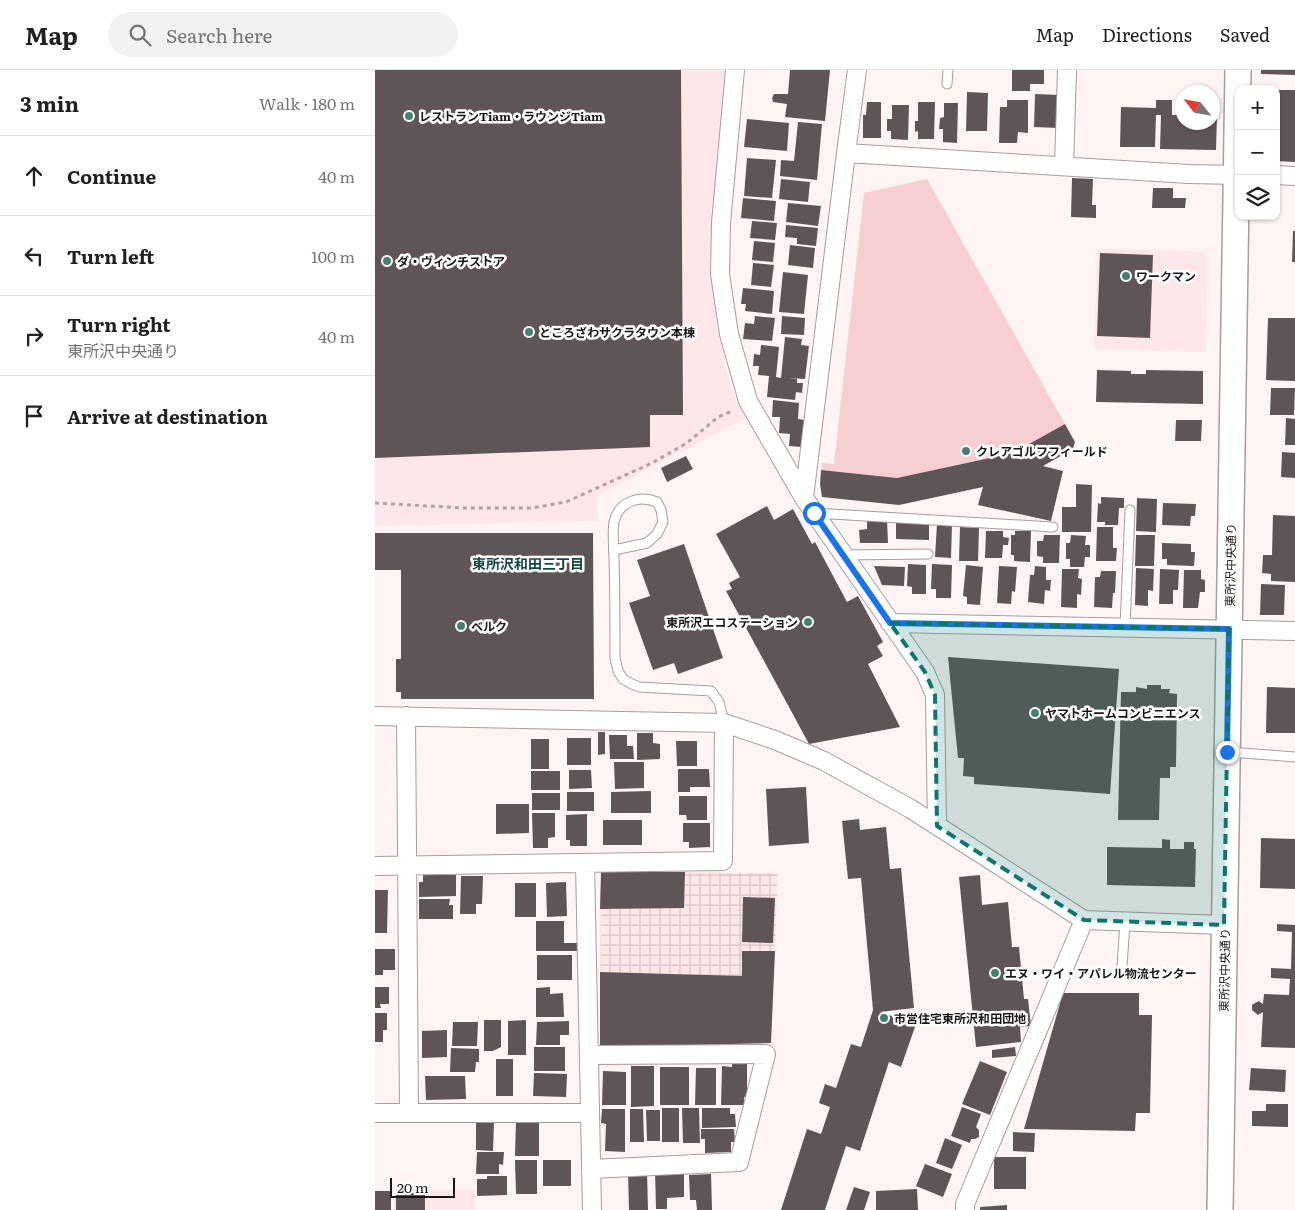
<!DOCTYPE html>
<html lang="en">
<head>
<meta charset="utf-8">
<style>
  body { margin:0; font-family:Literata,"Noto Sans JP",serif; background:#f2f2f2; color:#202124 }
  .controls { position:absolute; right:15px; top:15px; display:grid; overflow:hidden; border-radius:10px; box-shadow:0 1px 4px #0004 }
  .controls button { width:45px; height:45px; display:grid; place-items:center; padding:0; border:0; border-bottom:1px solid #e0e0e0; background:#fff; color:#202124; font:25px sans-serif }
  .compass { position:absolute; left:800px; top:15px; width:45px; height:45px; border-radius:50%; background:#fff; box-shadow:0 1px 4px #0004; rotate:301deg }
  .scale { position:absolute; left:15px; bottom:12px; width:65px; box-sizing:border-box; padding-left:5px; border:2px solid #1a1616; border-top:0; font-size:14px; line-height:18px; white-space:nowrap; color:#1a1616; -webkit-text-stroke:4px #fff; paint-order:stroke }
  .stop { position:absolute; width:15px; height:15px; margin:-11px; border:4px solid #1a73e8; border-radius:50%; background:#fff }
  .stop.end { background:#1a73e8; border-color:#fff; box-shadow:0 1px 5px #0008 }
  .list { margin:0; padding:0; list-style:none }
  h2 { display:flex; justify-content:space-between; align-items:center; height:65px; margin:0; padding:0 20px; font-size:21px }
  h2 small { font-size:16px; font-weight:400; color:#757577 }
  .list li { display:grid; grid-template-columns:32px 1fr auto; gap:15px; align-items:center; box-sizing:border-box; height:80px; padding:0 20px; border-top:1px solid #e0e0e0 }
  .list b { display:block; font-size:19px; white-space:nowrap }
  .list p { margin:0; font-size:16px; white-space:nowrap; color:#757577 }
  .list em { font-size:16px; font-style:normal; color:#757577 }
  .icon { flex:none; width:28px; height:28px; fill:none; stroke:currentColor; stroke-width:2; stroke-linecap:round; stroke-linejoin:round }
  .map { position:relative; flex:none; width:920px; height:1140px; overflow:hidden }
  header { display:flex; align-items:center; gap:30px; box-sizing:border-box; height:70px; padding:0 25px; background:#fff; border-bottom:1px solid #e0e0e0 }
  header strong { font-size:24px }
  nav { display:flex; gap:28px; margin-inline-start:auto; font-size:18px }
  .search { width:350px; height:45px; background:#f2f2f2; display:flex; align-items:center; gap:12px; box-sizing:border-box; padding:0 18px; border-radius:28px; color:#757577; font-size:19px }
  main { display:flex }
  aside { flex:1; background:#fff }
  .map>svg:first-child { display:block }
  .built { fill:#fde7e9 }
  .industrial { fill:url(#industrial-grid) }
  .green { fill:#f7cfd2 }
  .building { fill:#605556 }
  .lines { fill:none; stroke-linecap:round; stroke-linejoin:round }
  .lane-casing { stroke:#a89c9d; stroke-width:11 }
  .street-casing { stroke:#a89c9d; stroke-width:20 }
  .secondary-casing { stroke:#a89c9d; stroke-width:28 }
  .path { stroke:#ada5a5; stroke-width:3; stroke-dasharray:4 4; stroke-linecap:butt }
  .lane { stroke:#fff; stroke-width:9 }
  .street { stroke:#fff; stroke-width:18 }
  .secondary { stroke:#fff; stroke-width:25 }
  .route { stroke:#1a73e8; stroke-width:6 }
  .marked { fill:#0f766e; fill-opacity:0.2; stroke:#0f766e; stroke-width:4; stroke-dasharray:10 6; stroke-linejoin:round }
  .poi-dot { fill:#418170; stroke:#fff; stroke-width:2 }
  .labels { text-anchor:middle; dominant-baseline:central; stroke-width:5; stroke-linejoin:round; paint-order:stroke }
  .poi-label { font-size:12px; font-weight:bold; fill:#1a1616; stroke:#fff; text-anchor:start }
  .street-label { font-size:12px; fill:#1a1616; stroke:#fff }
  .neighbourhood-label { font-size:14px; font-weight:bold; fill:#13493c; stroke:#fff }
</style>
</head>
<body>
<header>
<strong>Map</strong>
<div class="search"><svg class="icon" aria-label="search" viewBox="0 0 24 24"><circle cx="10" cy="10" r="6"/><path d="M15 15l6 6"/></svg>Search here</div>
<nav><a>Map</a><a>Directions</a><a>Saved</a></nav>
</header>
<main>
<aside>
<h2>3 min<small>Walk · 180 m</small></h2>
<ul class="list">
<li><svg class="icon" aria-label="ahead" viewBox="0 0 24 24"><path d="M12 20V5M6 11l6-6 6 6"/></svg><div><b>Continue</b></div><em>40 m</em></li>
<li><svg class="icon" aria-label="left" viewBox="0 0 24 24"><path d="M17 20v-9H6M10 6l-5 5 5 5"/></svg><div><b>Turn left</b></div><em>100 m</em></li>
<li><svg class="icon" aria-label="right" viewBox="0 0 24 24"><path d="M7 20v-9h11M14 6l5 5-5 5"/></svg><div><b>Turn right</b><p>東所沢中央通り</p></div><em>40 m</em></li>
<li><svg class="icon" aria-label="arrive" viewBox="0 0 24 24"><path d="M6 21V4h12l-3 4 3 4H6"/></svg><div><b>Arrive at destination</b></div></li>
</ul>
</aside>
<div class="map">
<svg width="920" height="1140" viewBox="0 0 920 1140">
  <defs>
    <pattern id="industrial-grid" width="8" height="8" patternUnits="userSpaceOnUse" patternTransform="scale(1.25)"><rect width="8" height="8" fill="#fde7e9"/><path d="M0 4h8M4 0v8" fill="none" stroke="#d8c5c7"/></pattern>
  </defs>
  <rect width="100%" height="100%" fill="#fef4f4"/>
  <path class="built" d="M 0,0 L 350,0 L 335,197 L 342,255 L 355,316 L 371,348 L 222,426 L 223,451 L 0,456 Z
    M 723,179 L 832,182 L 831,282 L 719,279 Z
    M 100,1120 L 100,1140 L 19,1140 L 19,1121 Z"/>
  <path class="industrial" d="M 226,802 L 403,803 L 396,973 L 225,977 Z"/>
  <path class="green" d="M 552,109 L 690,354 L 638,383 L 522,408 L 446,400 L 447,393 L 459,394 L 489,123 Z"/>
  <path class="building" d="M 0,0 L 306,0 L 308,345 L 275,345 L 275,377 L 0,388 Z
    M 415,0 L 455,0 L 450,51 L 410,47 L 412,34 L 398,32 L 397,28 L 399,24 L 413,24 Z
    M 637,0 L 669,0 L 669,14 L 655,14 L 655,21 L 637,21 Z
    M 886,0 L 920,0 L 920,5 L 886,4 Z
    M 901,20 L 920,20 L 920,92 L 901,91 Z
    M 592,22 L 613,23 L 612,61 L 591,61 Z
    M 660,24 L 685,25 L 684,58 L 659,57 Z
    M 632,30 L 653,30 L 653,63 L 643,62 L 642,73 L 624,73 L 625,37 L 632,37 Z
    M 781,30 L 797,30 L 797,45 L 808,45 L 808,52 L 838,52 L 838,46 L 842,46 L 841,80 L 785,79 L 786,45 L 781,45 L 780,77 L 745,77 L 746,37 L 781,38 Z
    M 492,32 L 506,32 L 506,68 L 488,68 L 488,45 L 491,45 Z
    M 543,32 L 560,32 L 559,69 L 543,69 L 543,61 L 540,62 L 540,51 L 543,51 Z
    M 569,33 L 583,33 L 582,73 L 568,72 L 568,59 L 564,59 L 565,48 L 569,47 Z
    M 517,35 L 534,35 L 533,70 L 516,69 L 516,61 L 512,61 L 512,49 L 517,49 Z
    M 372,49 L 414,53 L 412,81 L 369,77 Z
    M 423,52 L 447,54 L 442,110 L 405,106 L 406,90 L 419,91 Z
    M 372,88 L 401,90 L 397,128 L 369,126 Z
    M 697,108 L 718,109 L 717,135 L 721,135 L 721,148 L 696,147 Z
    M 406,109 L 435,112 L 433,132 L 404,129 Z
    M 778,118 L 798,118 L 798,128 L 811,128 L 810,138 L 777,138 Z
    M 368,128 L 401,131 L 399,151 L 366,148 Z
    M 413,133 L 446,136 L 443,156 L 411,152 Z
    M 377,151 L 402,153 L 400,170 L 375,168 Z
    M 411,155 L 443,158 L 441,176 L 422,174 L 422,168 L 410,167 Z
    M 918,161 L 920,161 L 920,192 L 917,192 Z
    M 379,171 L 400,173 L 398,192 L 377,190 Z
    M 415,175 L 440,178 L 438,198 L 413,195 Z
    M 725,183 L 778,185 L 775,268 L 722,266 Z
    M 378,193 L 399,195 L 396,217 L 376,215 Z
    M 408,202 L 433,205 L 429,244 L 404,242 Z
    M 368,218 L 399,221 L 397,244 L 370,241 L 371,234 L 366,234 Z
    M 380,246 L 400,248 L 397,271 L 368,269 L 370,253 L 379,254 Z
    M 407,246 L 430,248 L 429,265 L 406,264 Z
    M 893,248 L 920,248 L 920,311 L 891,310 Z
    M 410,267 L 427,269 L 426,275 L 434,276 L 430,309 L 414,308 L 422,309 L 422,313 L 428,313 L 427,323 L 421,322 L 420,330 L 392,327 L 394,306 L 383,305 L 384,296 L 378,296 L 379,284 L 385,285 L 386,275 L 404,277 L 401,307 L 406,308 Z
    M 722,300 L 756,301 L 756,304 L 771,304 L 771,300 L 828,301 L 828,334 L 721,332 Z
    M 896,318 L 920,318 L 919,345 L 895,345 Z
    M 398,330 L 424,333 L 423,349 L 430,350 L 427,377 L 414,376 L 415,364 L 404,363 L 405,347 L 397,347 Z
    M 911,348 L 920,349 L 920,375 L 910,375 Z
    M 801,350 L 827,350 L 826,371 L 800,371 Z
    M 690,354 L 700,372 L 698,379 L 668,396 L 688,401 L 676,451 L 603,435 L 608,417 L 524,435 L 447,427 L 445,414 L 446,400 L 522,408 L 638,383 Z
    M 907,382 L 920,383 L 920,408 L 906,407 Z
    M 311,386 L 318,399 L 292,412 L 286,398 Z
    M 701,414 L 717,415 L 716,462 L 687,462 L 687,437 L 701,437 Z
    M 726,427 L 749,428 L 749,438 L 744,438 L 743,455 L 730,455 L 730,452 L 722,452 L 723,433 L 726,434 Z
    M 762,428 L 782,429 L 781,462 L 761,461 Z
    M 788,433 L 821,434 L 820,446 L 816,446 L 815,456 L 787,455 Z
    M 392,436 L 399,450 L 418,439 L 437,474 L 440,472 L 472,532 L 483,526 L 508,572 L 502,576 L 508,586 L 493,594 L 525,657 L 434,674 L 351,521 L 357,519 L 354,513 L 365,507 L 341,464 Z
    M 898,445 L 920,446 L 920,512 L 896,511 L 896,504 L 887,503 L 888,485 L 897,485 Z
    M 512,450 L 513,473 L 485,473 L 484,460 L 492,459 L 492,451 Z
    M 521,452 L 554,453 L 554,470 L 521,469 Z
    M 562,454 L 577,454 L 576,488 L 560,487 Z
    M 585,457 L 604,458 L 603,491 L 584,491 Z
    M 722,457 L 738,457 L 738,478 L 742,478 L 741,491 L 721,491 Z
    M 611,461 L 628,461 L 628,467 L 634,468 L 633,475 L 628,475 L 627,488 L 610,488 Z
    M 640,461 L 656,461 L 655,492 L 639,491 L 639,485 L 636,485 L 636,465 L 640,465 Z
    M 0,463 L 218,463 L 219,629 L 26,629 L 26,622 L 21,622 L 21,589 L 26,589 L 26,500 L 0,500 Z
    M 669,465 L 685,465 L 684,493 L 668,493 L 668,487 L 662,486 L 662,471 L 668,471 Z
    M 696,465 L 711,466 L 710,475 L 715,475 L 715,487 L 710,487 L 709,497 L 695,497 L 695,489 L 691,489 L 691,473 L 695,473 Z
    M 761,465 L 780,465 L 779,496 L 760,496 Z
    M 787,473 L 816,474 L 816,482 L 820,482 L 819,496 L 792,495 L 792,489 L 787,489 Z
    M 309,474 L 348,588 L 303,604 L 299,593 L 278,600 L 254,533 L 275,526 L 262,490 Z
    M 533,494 L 551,495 L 551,524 L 537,524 L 537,517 L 532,516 Z
    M 557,494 L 577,495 L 576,528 L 561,528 L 561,519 L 556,519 Z
    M 591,495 L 608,497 L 605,535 L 592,534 L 592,527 L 588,526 Z
    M 499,496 L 530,497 L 529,516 L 507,515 Z
    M 624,496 L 642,497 L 640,522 L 637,521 L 636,534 L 622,533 Z
    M 660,496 L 671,497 L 671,510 L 676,510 L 675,521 L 670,520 L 669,534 L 653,532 L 655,505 L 659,505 Z
    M 761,498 L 779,499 L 778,521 L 773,520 L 773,536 L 760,535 Z
    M 687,499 L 704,499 L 703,508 L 707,509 L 706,525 L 702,524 L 702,538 L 686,537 Z
    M 785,499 L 804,500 L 803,520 L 798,520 L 798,534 L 784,534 Z
    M 809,500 L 826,500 L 826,509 L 830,510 L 830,522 L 825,522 L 823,538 L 808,538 Z
    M 726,501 L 741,501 L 740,523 L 738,523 L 737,538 L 719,537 L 720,507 L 725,507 Z
    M 886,514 L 910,515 L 909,545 L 885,545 Z
    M 573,587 L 744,599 L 735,724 L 599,714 L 599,707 L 588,706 L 589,688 L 583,688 Z
    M 772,615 L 786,615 L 786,619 L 795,619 L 794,623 L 802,624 L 801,697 L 795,697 L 795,708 L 785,708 L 784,750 L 743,750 L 746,622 L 761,622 L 761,617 L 772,619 Z
    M 892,617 L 920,618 L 920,663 L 891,663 Z
    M 223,662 L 230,662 L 230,684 L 223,685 Z
    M 262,663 L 278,663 L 278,673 L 285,674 L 285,689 L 262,690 Z
    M 234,665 L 252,665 L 252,676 L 258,676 L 259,689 L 235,689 Z
    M 192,668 L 216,668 L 216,695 L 192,695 Z
    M 156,669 L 174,669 L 174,699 L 156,699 Z
    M 301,671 L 322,671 L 322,696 L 302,696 Z
    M 239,692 L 269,692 L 269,718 L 240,719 Z
    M 303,699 L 334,699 L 335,717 L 315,717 L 315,722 L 303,722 Z
    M 194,700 L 216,700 L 217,718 L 194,719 Z
    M 156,701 L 185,701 L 185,720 L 156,720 Z
    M 431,717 L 434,773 L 394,776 L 391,719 Z
    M 276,721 L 276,743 L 236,743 L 236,722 Z
    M 192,722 L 219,722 L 219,741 L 192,741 Z
    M 157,723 L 185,723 L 185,740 L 157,740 Z
    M 304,726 L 332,726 L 332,750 L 312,750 L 311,745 L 304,745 Z
    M 121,734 L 154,734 L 154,763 L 121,764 Z
    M 157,743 L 180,743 L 180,767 L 173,768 L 173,778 L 158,778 Z
    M 212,744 L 212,776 L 195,776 L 195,770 L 191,770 L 191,745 Z
    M 484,749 L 485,760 L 511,757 L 515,799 L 526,798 L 539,938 L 505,942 L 541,954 L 526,997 L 514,992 L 485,1081 L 471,1076 L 450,1140 L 406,1140 L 432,1059 L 446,1064 L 455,1037 L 444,1033 L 450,1014 L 461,1018 L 476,974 L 486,977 L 498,940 L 486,808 L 473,809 L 467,751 Z
    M 228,750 L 267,750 L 267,775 L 228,775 Z
    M 308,753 L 335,753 L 335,777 L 314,778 L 314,772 L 308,772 Z
    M 886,768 L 920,769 L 920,819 L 885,818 Z
    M 787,769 L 795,770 L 795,779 L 809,779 L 809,772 L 819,772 L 819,779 L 821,779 L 820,817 L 732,815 L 732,777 L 787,778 Z
    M 226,802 L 310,802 L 309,838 L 225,839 Z
    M 48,805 L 81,805 L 81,826 L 44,827 L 44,812 L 48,812 Z
    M 605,805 L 607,835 L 633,832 L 637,877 L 644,877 L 649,929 L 653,929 L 656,956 L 645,957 L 646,972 L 601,977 L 584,807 Z
    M 86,806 L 108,806 L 107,834 L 101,834 L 101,844 L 85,844 Z
    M 191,812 L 192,846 L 172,847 L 171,813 Z
    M 140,813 L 161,813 L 161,847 L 140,847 Z
    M 0,820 L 13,820 L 12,863 L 0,863 Z
    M 368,827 L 400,828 L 398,873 L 367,872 Z
    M 44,829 L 75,829 L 74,835 L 78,835 L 78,849 L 44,849 Z
    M 161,851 L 189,851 L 189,873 L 203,873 L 203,881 L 161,881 Z
    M 902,854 L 920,855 L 920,978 L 886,977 L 888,942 L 883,945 L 877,940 L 877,935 L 880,933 L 884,931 L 888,934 L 889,924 L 914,925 L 915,909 L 896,908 L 896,898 L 916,899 L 917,862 L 902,861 Z
    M 0,879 L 20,879 L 20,900 L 8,900 L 8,905 L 0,905 Z
    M 367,881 L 400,881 L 396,973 L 225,977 L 225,902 L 367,906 Z
    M 162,885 L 197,885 L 197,910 L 162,910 Z
    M 0,917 L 14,917 L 14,934 L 5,934 L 6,938 L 0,938 Z
    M 175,917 L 175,924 L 188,923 L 189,947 L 161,947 L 161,918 Z
    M 688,923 L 764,923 L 764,945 L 777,945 L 775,1043 L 761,1043 L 760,1061 L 649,1059 Z
    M 0,943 L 12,943 L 12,960 L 8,960 L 8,972 L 0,972 Z
    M 109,950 L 126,950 L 126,977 L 118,981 L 109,981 Z
    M 151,950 L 151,985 L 133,985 L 133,951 Z
    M 194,951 L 194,965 L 185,965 L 185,975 L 161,975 L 162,952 Z
    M 78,952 L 103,952 L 102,976 L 77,976 Z
    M 72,960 L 72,987 L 47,988 L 47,961 Z
    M 159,977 L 190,977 L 190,1001 L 159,1001 Z
    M 640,977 L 641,986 L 617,988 L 617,980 Z
    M 76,978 L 104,979 L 104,992 L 101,992 L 100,1002 L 75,1002 Z
    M 121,989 L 138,989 L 138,1026 L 121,1026 Z
    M 605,991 L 632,1002 L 615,1045 L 587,1034 Z
    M 357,993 L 372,994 L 372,1026 L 369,1027 L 369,1035 L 346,1035 L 347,996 L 357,997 Z
    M 256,996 L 279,996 L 279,1036 L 256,1037 Z
    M 285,997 L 314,997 L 314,1035 L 285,1035 Z
    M 321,998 L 341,998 L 341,1035 L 320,1035 Z
    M 876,998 L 911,1000 L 910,1022 L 874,1020 Z
    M 228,1001 L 251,1002 L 251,1035 L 227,1035 Z
    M 159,1003 L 192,1004 L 191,1027 L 158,1026 Z
    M 50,1006 L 90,1006 L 91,1029 L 51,1030 Z
    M 891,1034 L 913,1034 L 913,1057 L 877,1056 L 877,1041 L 891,1041 Z
    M 587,1037 L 606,1044 L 601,1057 L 604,1060 L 604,1067 L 600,1069 L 596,1069 L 595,1073 L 576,1066 Z
    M 287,1038 L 304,1038 L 304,1072 L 287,1072 Z
    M 307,1038 L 324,1038 L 325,1073 L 308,1073 Z
    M 327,1038 L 355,1038 L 355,1044 L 360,1044 L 361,1057 L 327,1058 Z
    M 227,1039 L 250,1039 L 250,1082 L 230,1081 L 231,1054 L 226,1053 Z
    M 255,1039 L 268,1039 L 269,1072 L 255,1072 Z
    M 271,1040 L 285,1040 L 285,1071 L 272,1071 Z
    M 141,1050 L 164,1051 L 164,1086 L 140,1086 Z
    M 101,1052 L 119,1052 L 118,1081 L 101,1080 Z
    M 326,1059 L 359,1059 L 360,1072 L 356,1072 L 356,1082 L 330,1083 L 330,1069 L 326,1069 Z
    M 638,1062 L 660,1063 L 659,1082 L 638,1081 Z
    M 570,1068 L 587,1075 L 577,1099 L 561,1093 Z
    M 102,1082 L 129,1082 L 128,1095 L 124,1094 L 124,1104 L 101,1104 Z
    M 619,1087 L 651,1087 L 651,1119 L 619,1119 Z
    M 140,1090 L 162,1090 L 162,1124 L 141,1124 Z
    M 168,1090 L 196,1090 L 196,1116 L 168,1116 Z
    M 550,1094 L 577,1104 L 568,1127 L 541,1116 Z
    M 309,1100 L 309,1127 L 292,1128 L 292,1139 L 281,1139 L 280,1101 Z
    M 253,1102 L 272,1102 L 273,1140 L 254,1140 Z
    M 336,1104 L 337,1140 L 322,1140 L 321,1130 L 315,1130 L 314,1105 Z
    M 112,1106 L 132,1106 L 132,1125 L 102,1126 L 102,1109 L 112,1109 Z
    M 479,1117 L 495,1122 L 489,1140 L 471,1140 Z
    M 542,1119 L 543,1140 L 501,1140 L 501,1121 Z
    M 0,1121 L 16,1121 L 16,1140 L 0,1140 Z
    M 21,1123 L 50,1123 L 50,1140 L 21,1140 Z
    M 632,1135 L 632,1140 L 605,1140 L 605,1137 Z"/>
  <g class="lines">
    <g class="lane-casing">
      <path id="lane" d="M 572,14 L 573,0
        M 439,443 L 678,457
        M 239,480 L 272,473 L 282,464 L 288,452 L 286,440 L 282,432 C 264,425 244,431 239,452 C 237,463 239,479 239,491 C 240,523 240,556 240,588 L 243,601 L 248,609 L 257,614 L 264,617 L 336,621 L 344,632 L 349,653
        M 468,485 L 553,484
        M 750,557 L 755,440
        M 855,682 L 920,687
        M 747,897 L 750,852"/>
    </g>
    <g class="street-casing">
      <path id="street" d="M 360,0 L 346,153 L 345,204 L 354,264 L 373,331 L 429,428 L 550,602 L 560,625 L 562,756
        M 471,83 L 814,104 L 864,105
        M 689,96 L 692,0
        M 901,105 L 920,106
        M 429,428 L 471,83 L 482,0
        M 515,553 L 920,561
        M 0,646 L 349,653 L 400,670 L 449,691 L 536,739 L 709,850 L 849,855
        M 31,646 L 34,1043
        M 210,793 L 217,1140
        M 0,796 L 348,791 L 349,653
        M 214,985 L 391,984 L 364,1092 L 216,1099
        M 0,1043 L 215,1043
        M 590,1140 L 590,1134 L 709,850"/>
    </g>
    <g class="secondary-casing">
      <path id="secondary" d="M 845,1140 L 863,0"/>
    </g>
    <path class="path" d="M 0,433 L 89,438 L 157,438 L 191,432 L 277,393 L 312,373 L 343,347 L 357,341"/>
    <use href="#lane" class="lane"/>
    <use href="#street" class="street"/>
    <use href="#secondary" class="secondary"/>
  </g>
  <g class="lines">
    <path class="route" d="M 439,443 L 515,553 L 854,559 L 852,682"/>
  </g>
  <path class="marked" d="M 515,553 L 854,559 L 849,855 L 709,850 L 562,756 L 560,625 L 550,602 Z"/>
  <g class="poi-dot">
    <circle cx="34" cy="46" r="5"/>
    <circle cx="12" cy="191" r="5"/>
    <circle cx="751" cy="206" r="5"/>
    <circle cx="154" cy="262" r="5"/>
    <circle cx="591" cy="381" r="5"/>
    <circle cx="433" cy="552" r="5"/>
    <circle cx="86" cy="556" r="5"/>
    <circle cx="660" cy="643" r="5"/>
    <circle cx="620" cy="903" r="5"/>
    <circle cx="509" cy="948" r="5"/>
  </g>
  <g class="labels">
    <g class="poi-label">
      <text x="44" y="46">レストランTiam・ラウンジTiam</text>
      <text x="22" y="191">ダ・ヴィンチストア</text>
      <text x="761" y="206">ワークマン</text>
      <text x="164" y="262">ところざわサクラタウン本棟</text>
      <text x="601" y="381">クレアゴルフフィールド</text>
      <text x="423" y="552" text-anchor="end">東所沢エコステーション</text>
      <text x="96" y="556">ベルク</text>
      <text x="670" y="643">ヤマトホームコンビニエンス</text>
      <text x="630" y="903">エヌ・ワイ・アパレル物流センター</text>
      <text x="519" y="948">市営住宅東所沢和田団地</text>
    </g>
    <g class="street-label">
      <text transform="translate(855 495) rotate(-89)">東所沢中央通り</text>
      <text transform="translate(849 900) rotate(-89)">東所沢中央通り</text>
    </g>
    <g class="neighbourhood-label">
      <text x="153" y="493">東所沢和田三丁目</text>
    </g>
  </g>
</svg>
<div class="controls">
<button>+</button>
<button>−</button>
<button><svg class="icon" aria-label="layers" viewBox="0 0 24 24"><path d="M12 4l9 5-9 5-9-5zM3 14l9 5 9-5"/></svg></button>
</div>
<svg class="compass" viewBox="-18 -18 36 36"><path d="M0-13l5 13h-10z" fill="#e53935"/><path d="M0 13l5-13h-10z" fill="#757577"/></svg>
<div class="scale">20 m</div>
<div class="stop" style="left:439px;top:443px"></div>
<div class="stop end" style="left:852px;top:682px"></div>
</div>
</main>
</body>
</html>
